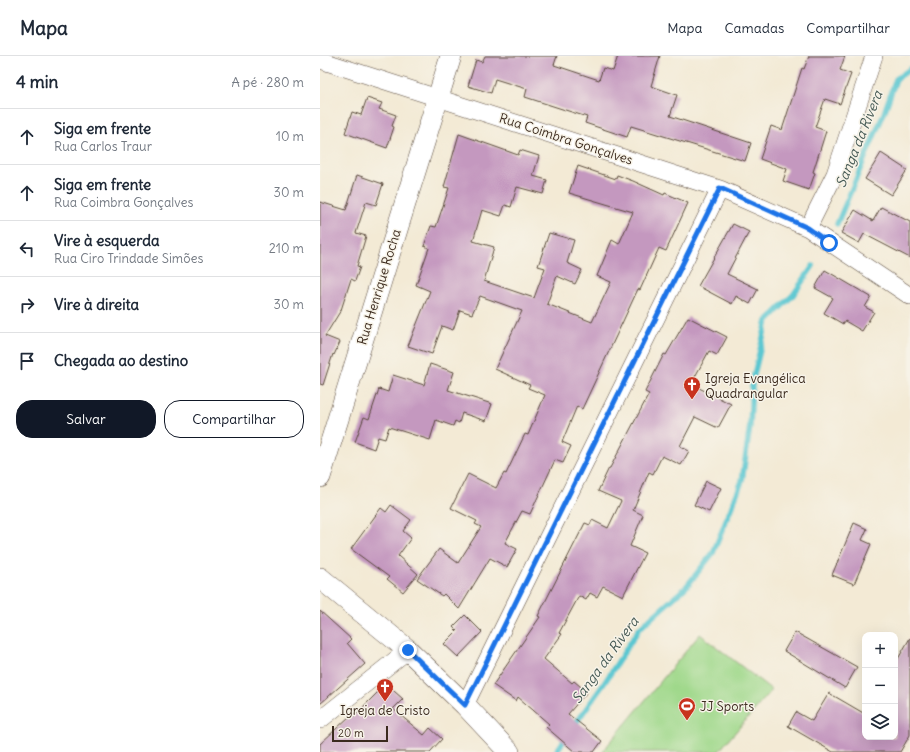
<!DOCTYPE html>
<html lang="pt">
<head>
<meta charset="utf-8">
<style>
  body { margin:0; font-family:Delius,sans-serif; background:#f2f2f3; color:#1f2937 }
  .controls { position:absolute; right:12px; bottom:12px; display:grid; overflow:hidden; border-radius:8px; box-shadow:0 4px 16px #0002 }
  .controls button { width:36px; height:36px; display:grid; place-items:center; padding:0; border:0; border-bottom:1px solid #e0e1e3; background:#fff; color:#1f2937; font:20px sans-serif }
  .scale { position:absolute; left:12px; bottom:10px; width:56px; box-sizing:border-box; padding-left:4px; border:2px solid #3b2a1e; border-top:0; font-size:11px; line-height:14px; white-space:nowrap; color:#3b2a1e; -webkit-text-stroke:3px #f7f3e8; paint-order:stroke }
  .stop { position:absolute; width:12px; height:12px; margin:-9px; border:3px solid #1a73e8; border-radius:50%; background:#fff }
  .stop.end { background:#1a73e8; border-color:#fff; box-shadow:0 1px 4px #0008 }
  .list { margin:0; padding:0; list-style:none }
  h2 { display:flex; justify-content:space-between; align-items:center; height:52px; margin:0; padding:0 16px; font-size:17px }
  h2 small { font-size:13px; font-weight:400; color:#747a83 }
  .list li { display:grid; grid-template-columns:26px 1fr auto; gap:12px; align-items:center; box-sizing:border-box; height:56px; padding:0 16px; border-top:1px solid #e0e1e3 }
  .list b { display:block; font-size:15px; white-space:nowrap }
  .list p { margin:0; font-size:13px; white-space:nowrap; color:#747a83 }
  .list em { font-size:13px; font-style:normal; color:#747a83 }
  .actions { display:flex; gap:8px; padding:12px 16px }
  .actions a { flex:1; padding:9px 0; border:1px solid #111827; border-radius:16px; text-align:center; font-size:14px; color:#111827 }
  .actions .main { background:#111827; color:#fff }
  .icon { flex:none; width:22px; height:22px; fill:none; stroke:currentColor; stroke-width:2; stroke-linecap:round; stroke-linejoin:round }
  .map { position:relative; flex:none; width:590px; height:696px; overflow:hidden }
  header { display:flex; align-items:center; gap:24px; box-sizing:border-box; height:56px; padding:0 20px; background:#fff; border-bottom:1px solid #e0e1e3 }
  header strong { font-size:19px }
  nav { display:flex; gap:22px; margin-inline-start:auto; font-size:14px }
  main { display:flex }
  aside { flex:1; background:#fff }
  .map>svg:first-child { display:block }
  .green { fill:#9fd88a; stroke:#6d8154 }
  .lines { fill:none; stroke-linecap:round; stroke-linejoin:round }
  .stream { stroke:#5bc7d1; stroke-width:5.5 }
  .building { fill:#c498bf }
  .minor-casing { stroke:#574739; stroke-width:18 }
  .tertiary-casing { stroke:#574739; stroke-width:22 }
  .minor { stroke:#fff; stroke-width:17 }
  .tertiary { stroke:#fff; stroke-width:21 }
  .route { stroke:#1a73e8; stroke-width:5 }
  .labels { text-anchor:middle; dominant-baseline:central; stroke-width:3; stroke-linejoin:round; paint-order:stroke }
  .street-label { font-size:13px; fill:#3b2a1e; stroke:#f7f3e8 }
  .poi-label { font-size:13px; fill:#3b2a1e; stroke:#f7f3e8; text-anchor:start }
  .water-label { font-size:14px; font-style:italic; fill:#455954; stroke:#f7f3e8 }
</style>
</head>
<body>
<header>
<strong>Mapa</strong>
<nav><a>Mapa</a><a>Camadas</a><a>Compartilhar</a></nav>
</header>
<main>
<aside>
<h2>4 min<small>A pé · 280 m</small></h2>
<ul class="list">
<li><svg class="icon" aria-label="ahead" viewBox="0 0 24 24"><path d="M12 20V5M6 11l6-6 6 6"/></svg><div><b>Siga em frente</b><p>Rua Carlos Traur</p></div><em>10 m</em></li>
<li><svg class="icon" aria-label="ahead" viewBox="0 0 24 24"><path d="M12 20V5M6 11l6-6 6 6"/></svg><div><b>Siga em frente</b><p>Rua Coimbra Gonçalves</p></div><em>30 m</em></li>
<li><svg class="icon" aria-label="left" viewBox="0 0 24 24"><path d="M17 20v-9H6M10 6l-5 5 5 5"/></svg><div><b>Vire à esquerda</b><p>Rua Ciro Trindade Simões</p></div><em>210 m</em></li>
<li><svg class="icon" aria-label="right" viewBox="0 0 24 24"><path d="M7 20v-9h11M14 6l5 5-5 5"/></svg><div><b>Vire à direita</b></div><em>30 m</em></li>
<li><svg class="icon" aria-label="arrive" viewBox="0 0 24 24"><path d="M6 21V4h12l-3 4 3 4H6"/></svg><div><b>Chegada ao destino</b></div></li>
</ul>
<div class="actions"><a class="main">Salvar</a><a>Compartilhar</a></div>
</aside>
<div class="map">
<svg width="590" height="696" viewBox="0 0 590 696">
  <rect width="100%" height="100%" fill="#f7f3e8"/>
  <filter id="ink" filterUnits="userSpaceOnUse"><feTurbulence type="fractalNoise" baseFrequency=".025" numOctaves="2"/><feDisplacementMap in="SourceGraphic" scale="8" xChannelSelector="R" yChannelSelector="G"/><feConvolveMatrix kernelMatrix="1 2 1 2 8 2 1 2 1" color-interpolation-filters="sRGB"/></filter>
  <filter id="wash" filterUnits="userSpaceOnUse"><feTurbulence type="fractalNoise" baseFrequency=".012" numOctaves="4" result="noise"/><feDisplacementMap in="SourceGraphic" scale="16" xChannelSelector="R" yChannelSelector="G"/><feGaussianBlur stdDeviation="0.9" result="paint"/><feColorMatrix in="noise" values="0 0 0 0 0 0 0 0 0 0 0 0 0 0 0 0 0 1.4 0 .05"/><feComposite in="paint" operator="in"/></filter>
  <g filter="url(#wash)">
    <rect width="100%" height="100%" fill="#f3ead5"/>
    <path class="green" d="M 380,578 L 452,634 L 398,696 L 282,696 Z"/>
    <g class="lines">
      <path class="stream" d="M 517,168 L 564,57 L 576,23 L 590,13
        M 253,671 L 283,629 L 319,573 L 366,531 L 393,497 L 422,425 L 430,370 L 432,327 L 447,265 L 473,239 L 493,210
        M 236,696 L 247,680"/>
    </g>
    <g id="blocks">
      <path class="building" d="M 165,0 L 237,0 L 234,9 L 279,24 L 283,12 L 293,15 L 298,0 L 340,0 L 331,30 L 357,39 L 350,60 L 431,87 L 425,105 L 311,70 L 307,81 L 265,67 L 267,61 L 205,41 L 207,33 L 175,23 L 171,37 L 148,30 L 156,4 L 162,6 Z
        M 489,0 L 525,0 L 520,14 L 531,18 L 520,48 L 505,43 L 495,71 L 506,75 L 493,116 L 495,117 L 489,134 L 463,125 L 467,113 L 440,103 L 451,70 L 462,74 L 482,12 L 484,13 Z
        M 47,42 L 62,47 L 59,53 L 76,59 L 72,70 L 74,71 L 67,92 L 25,77 L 32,56 L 41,59 Z
        M 139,78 L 198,99 L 200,94 L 219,100 L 213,120 L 227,124 L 223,138 L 197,131 L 191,151 L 185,149 L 181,160 L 162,154 L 153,185 L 174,191 L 164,225 L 214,242 L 225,212 L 218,210 L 229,177 L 254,184 L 247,207 L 262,214 L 255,228 L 237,220 L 227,248 L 272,266 L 291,226 L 277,220 L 292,184 L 299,188 L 313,156 L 249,137 L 258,110 L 296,123 L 297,119 L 313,125 L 344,139 L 345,137 L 368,147 L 346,195 L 339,192 L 320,234 L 318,233 L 262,353 L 257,350 L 242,386 L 251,390 L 243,407 L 235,404 L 210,458 L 202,455 L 185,487 L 197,493 L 187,511 L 170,502 L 139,553 L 124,538 L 122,540 L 97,523 L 119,493 L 138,507 L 161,471 L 155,468 L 157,465 L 131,452 L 148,418 L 176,432 L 184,417 L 186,418 L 205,378 L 208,379 L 225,339 L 208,332 L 210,329 L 175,313 L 202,255 L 160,240 L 152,258 L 140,254 L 133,274 L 122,270 L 112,298 L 88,290 L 110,235 L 96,229 L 109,192 L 104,190 L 111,170 L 116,171 L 129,132 L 124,131 Z
        M 561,97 L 587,114 L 571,139 L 545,123 Z
        M 37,119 L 63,128 L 56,149 L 46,146 L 36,177 L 46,180 L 37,210 L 40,211 L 35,225 L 31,223 L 21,254 L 5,280 L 20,286 L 14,299 L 13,298 L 3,329 L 0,328 L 0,146 L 26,154 Z
        M 561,151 L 590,166 L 590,202 L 544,178 L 539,187 L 521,177 L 535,154 L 553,165 Z
        M 413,168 L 429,176 L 407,218 L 438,233 L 430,248 L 416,240 L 412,248 L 378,230 Z
        M 505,214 L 551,241 L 545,251 L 554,256 L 542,275 L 525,265 L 523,268 L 504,257 L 513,242 L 495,232 Z
        M 368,261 L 407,281 L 397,299 L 389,295 L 371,328 L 411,348 L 398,372 L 375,361 L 360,390 L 369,395 L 361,409 L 342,400 L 333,418 L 329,416 L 313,454 L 323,459 L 310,490 L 325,497 L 303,540 L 283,530 L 277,541 L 270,537 L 266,544 L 259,540 L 239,577 L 242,578 L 224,603 L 252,627 L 254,625 L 267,636 L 248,658 L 282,685 L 274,696 L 255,696 L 226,671 L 229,668 L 198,641 L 196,645 L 173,629 L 220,561 L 218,560 L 265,467 L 270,469 L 272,464 L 288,472 L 301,445 L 278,435 L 289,412 L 290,412 L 329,338 L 325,336 L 344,298 L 346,299 Z
        M 110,308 L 134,316 L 128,334 L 172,348 L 166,365 L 142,357 L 139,367 L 135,365 L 133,370 L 116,364 L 110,384 L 69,371 L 65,383 L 58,381 L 54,393 L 35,386 L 44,361 L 49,363 L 59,333 L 68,336 L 73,319 L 104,329 Z
        M 386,425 L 401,432 L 389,456 L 374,449 Z
        M 71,449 L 91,464 L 83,475 L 91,482 L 78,500 L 98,518 L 83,536 L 67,523 L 69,521 L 31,493 L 61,452 L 66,456 Z
        M 534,467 L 547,473 L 542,484 L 551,488 L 534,528 L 512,519 Z
        M 0,555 L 31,583 L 27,587 L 45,608 L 0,648 Z
        M 145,559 L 162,576 L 138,601 L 124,588 L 137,575 L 133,571 Z
        M 475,576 L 537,611 L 525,632 L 464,595 Z
        M 590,582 L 590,679 L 580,696 L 513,696 L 468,670 L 476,656 L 492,665 L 509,637 L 545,658 L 545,681 L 575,681 L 575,608 Z
        M 66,628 L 83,643 L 73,653 L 104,679 L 110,672 L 122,683 L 110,696 L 0,696 L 0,688 L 31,659 L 33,661 Z"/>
    </g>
  </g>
  <g filter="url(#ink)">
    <use href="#blocks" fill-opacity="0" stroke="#574739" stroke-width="1"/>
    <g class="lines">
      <g class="minor-casing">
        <path id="minor" d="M 0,4 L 400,133 L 488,172 L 590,240
          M 488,172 L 515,118 L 554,0
          M 145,649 L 400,133
          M 0,664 L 88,594"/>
      </g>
      <g class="tertiary-casing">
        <path id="tertiary" d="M 0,421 L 131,0
          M 0,522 L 88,594 L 145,649 L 189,696"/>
      </g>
      <use href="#minor" class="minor"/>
      <use href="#tertiary" class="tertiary"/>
    </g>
  </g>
  <g class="lines" filter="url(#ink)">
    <path class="route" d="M 88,594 L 145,649 L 400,132 L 488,172 L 509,187"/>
  </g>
  <defs>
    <g id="church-pin" transform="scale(0.9)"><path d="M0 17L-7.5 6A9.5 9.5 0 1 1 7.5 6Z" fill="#c8321e" stroke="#f7f3e8"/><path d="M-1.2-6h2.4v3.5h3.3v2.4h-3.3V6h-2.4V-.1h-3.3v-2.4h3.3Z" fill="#fff"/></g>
    <g id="stadium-pin" transform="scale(0.9)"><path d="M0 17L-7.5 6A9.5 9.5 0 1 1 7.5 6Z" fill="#c8321e" stroke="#f7f3e8"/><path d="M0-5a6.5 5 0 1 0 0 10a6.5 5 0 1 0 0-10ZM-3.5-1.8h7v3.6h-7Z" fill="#fff"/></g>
  </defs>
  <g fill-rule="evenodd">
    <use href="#church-pin" x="372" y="329"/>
    <use href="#church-pin" x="65" y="631"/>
    <use href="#stadium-pin" x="367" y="650"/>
  </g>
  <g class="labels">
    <g class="street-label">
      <text transform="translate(246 83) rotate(18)">Rua Coimbra Gonçalves</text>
      <text transform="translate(59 231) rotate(-73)">Rua Henrique Rocha</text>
    </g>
    <g class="poi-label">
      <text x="385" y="322">Igreja Evangélica<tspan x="385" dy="15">Quadrangular</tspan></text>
      <text x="380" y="650">JJ Sports</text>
      <text x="65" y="654" text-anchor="middle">Igreja de Cristo</text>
    </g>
    <g class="water-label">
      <text transform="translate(539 83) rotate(-68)">Sanga da Rivera</text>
      <text transform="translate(285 604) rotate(-54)">Sanga da Rivera</text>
    </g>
  </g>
</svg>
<div class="controls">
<button>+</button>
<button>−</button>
<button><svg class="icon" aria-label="layers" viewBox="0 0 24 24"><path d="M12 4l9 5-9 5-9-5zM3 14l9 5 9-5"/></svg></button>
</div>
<div class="scale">20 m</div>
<div class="stop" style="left:509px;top:187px"></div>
<div class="stop end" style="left:88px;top:594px"></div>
</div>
</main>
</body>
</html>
